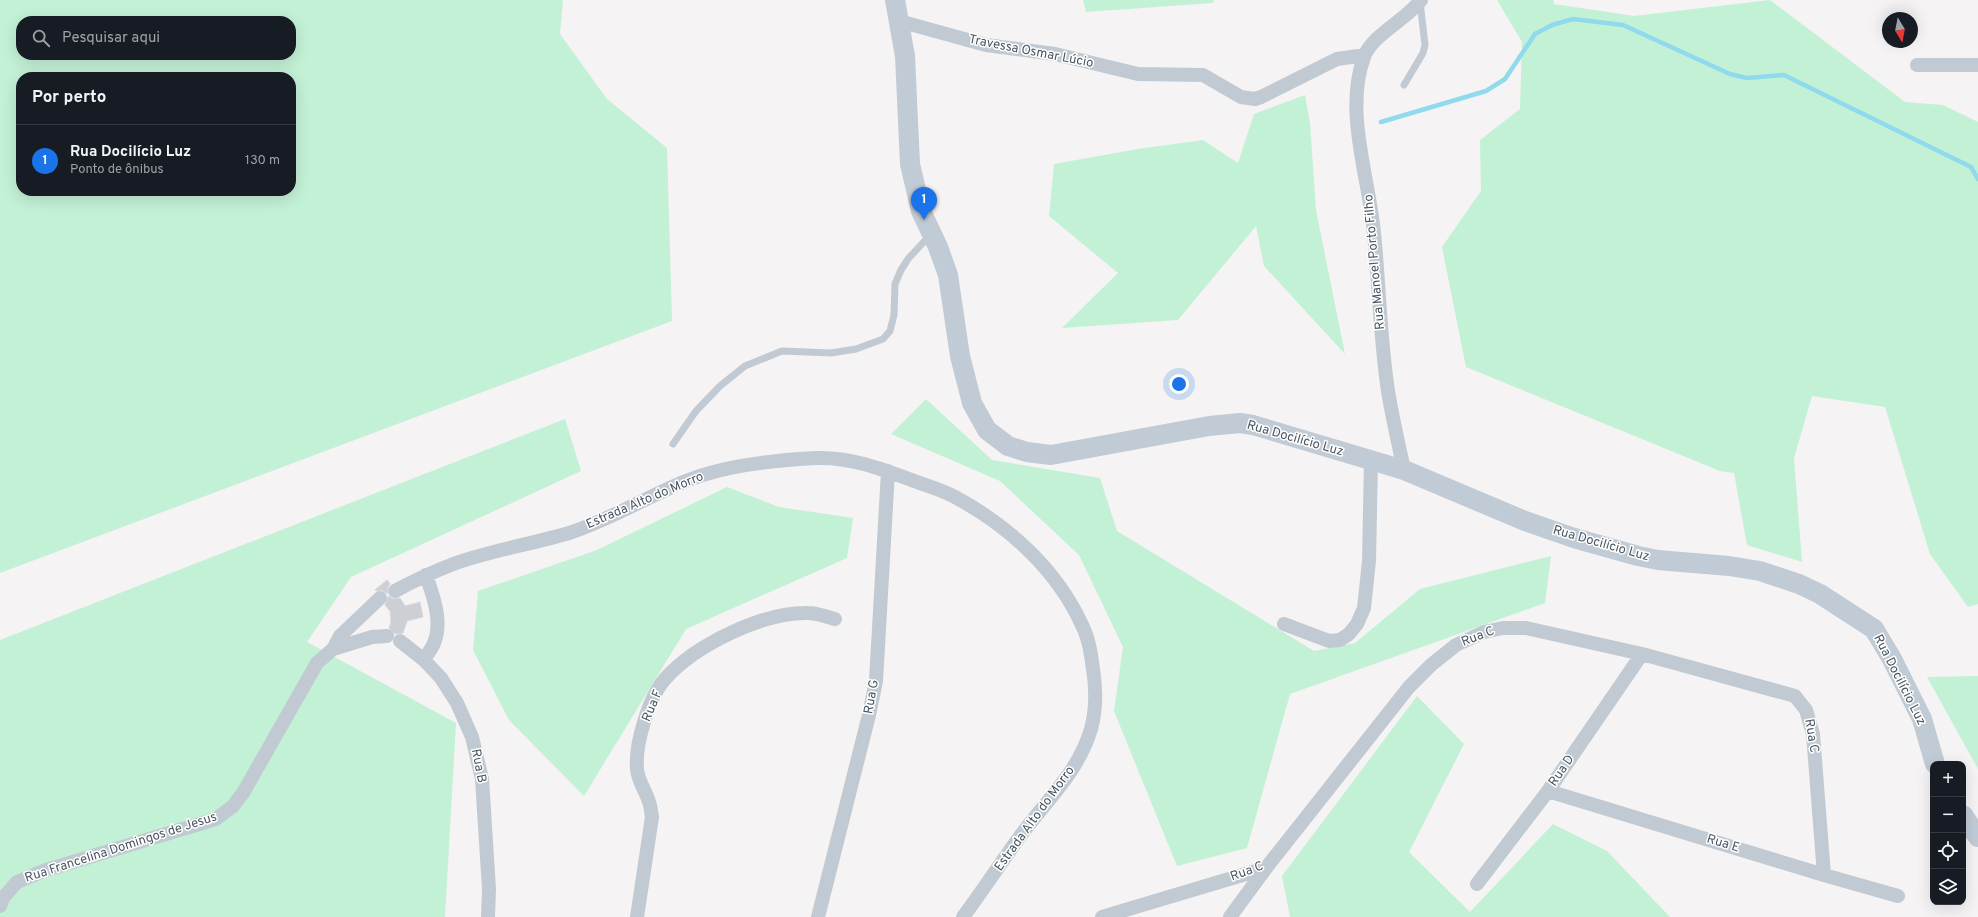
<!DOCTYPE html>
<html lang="pt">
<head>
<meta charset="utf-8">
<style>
  body { margin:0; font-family:Overpass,sans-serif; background:#20242c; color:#f1f3f6 }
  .controls { position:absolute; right:12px; bottom:12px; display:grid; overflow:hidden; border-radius:8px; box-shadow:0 4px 16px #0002 }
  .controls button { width:36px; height:36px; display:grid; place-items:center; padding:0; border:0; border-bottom:1px solid #363941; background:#171b24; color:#f1f3f6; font:20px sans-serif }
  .compass { position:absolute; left:1882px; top:12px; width:36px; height:36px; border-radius:50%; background:#171b24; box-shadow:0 4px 16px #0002; rotate:170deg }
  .you { position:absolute; left:1179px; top:384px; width:14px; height:14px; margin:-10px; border:3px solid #fff; border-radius:50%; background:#1a73e8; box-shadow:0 0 0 6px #1a73e833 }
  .badge { display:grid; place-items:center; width:26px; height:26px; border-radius:50%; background:#1a73e8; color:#fff; font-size:13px; font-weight:700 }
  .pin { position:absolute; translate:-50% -33px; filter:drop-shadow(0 1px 2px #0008) }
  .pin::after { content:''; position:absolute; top:21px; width:14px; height:12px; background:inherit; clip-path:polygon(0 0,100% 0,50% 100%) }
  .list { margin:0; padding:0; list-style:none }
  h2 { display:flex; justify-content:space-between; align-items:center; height:52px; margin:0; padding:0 16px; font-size:17px }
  h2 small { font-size:13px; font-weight:400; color:#9ea1a6 }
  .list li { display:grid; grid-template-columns:26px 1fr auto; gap:12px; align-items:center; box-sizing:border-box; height:72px; padding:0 16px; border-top:1px solid #363941 }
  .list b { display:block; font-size:15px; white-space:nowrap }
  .list p { margin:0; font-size:13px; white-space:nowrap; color:#9ea1a6 }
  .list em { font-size:13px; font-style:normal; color:#9ea1a6 }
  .icon { flex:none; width:22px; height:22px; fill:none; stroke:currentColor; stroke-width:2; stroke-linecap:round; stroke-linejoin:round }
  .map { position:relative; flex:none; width:1978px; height:917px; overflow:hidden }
  .search { position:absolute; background:#171b24; box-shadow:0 4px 16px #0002; left:16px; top:16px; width:280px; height:44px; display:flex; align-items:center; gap:10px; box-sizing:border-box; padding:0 14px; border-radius:16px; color:#9ea1a6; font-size:15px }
  .panel { position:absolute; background:#171b24; box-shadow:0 4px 16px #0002; left:16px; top:72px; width:280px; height:124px; border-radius:16px }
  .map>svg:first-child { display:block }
  .green { fill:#c3f1d5; fill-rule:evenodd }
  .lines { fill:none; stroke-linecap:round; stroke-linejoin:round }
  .stream { stroke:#90daee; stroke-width:4.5 }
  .building { fill:#cdcfd5; stroke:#d7d9de }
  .service { stroke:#c1cad2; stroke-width:7 }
  .minor { stroke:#c1cad2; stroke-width:14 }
  .secondary { stroke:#c1cbd6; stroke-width:20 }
  .labels { text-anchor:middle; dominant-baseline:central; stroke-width:3; stroke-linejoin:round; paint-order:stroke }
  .street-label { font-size:13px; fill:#4a5661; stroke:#fff }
</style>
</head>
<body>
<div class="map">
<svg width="1978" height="917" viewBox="0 0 1978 917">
  <rect width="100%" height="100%" fill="#f5f3f3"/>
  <path class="green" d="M 0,0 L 563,0 L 560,34 L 607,99 L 667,148 L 672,321 L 0,573 ZM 21,21 L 291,21 L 291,55 L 21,55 ZM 21,77 L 291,77 L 291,191 L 21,191 Z
    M 1083,0 L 1214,0 L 1213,3 L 1086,12 Z
    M 1497,0 L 1553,0 L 1554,4 L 1634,16 L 1770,0 L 1905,102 L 1943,105 L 1978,122 L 1978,604 L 1968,607 L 1930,554 L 1885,407 L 1812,396 L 1794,458 L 1802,562 L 1747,545 L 1734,473 L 1720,471 L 1466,367 L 1442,247 L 1481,191 L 1480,140 L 1520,109 L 1522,42 Z
    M 1305,95 L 1310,123 L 1316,210 L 1345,354 L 1264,266 L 1256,226 L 1178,320 L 1062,328 L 1118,273 L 1049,216 L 1054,164 L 1138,149 L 1203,140 L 1238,163 L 1254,114 Z
    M 926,399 L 992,460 L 1100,478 L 1117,531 L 1314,651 L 1355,643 L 1420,589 L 1551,556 L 1545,603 L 1290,694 L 1247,848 L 1177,866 L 1114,711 L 1123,647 L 1079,555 L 1000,481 L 891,434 Z
    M 565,419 L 581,471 L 351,577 L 307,642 L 456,723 L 445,917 L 0,917 L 0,640 Z
    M 727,487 L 779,507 L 853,518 L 847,558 L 686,629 L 584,796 L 509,720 L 473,650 L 478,591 L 597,550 Z
    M 1978,676 L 1978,769 L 1927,677 Z
    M 1417,696 L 1464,744 L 1409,852 L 1470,912 L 1553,824 L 1607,851 L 1670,917 L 1290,917 L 1282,876 Z"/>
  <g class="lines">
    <path class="stream" d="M 1381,122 L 1486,91 L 1505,79 L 1535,34 L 1552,25 L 1573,19 L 1623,25 L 1730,74 L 1747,78 L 1784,75 L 1971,167 L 1978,179"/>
  </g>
  <path class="building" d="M 387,580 L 390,584 L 388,587 L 387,594 L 382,590 L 376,591 L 375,590 Z
    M 388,596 L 394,599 L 400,598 L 405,606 L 420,602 L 423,617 L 407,621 L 403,633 L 395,634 L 389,628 L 391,622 L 390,611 L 385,605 Z"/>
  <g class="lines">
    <path class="service" d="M 1404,85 L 1423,53 L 1425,45 L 1420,2
      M 673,444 L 696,411 L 720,386 L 745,366 L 782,351 L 831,353 L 856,349 L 883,339 L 890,331 L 894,315 L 895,284 L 901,270 L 908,259 L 930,235"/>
    <path class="minor" d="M 899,21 L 986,45 L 1055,54 L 1138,74 L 1203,75 L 1241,97 L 1255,99 L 1261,97 L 1337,59 L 1365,55
      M 1917,65 L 1978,65
      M 1404,470 C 1398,441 1391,413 1387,384 C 1380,334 1379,283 1374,233 C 1369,177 1344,112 1364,57 C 1372,35 1406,20 1421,0
      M 395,591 C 415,580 435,571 456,563 C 493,550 532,544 569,533 C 610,520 646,497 686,481 C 725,465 775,460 817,458 C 849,457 879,468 909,479 C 924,485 941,489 955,497 C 1009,526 1057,570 1082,625 C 1089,639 1091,654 1093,669 C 1096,688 1096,711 1091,729 C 1079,770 1049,798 1024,831 C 1003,859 984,889 963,917
      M 1284,624 L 1329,641 L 1340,640 L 1349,634 L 1357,624 L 1364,608 L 1369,561 L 1371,460
      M 400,641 L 424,660 L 441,678 L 457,703 L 472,737 L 482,779 L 489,889 L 488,917
      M 333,649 L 372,637 L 387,636
      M 424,660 C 427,654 432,649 434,643 C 443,621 433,596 426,575
      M 1548,791 L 1824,875 L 1898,896
      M 1477,884 L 1548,791 L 1642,654
      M 0,906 L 3,898 L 17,882 L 46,870 L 216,819 L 233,806 L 243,793 L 317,663 L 333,649 L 340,636 L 380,598
      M 637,917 L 652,817 C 651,813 651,807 649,802 C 646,791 637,780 637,768 C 635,744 649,697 665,679 C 695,645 763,612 808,613 C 817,613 827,617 835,619
      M 818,917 L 869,715 L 876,681 L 888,471
      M 1102,917 L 1266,868 L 1409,687 L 1431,665 L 1456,645 L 1484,632 L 1503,628 L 1526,628 L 1642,654 L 1795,696 L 1806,710 L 1813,734 L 1824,875
      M 1230,917 L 1266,868"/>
    <path class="secondary" d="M 895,0 L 905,56 L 910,164 L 921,211 L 938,247 L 948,275 L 960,356 L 972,403 L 987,430 L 1008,446 L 1027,452 L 1051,455 L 1209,426 L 1240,423 L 1253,425 L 1404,470 L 1525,521 L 1574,538 L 1638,556 L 1658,560 L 1729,566 L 1760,571 L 1799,584 L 1820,594 L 1874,629 L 1892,659 L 1922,719 L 1935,764
      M 1963,815 L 1978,837"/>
  </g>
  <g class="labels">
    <g class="street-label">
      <text transform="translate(1031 52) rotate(11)">Travessa Osmar Lúcio</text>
      <text transform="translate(1375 262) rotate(-95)">Rua Manoel Porto Filho</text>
      <text transform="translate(1295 439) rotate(16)">Rua Docilício Luz</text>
      <text transform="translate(645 501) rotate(-23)">Estrada Alto do Morro</text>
      <text transform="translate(1601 544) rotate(16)">Rua Docilício Luz</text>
      <text transform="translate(1478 637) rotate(-21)">Rua C</text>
      <text transform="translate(1899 680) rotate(63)">Rua Docilício Luz</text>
      <text transform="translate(872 697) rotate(-80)">Rua G</text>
      <text transform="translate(653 706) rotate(-67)">Rua F</text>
      <text transform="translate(1811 736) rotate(81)">Rua C</text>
      <text transform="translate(478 766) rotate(79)">Rua B</text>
      <text transform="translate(1562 771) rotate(-56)">Rua D</text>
      <text transform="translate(1035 819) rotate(-54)">Estrada Alto do Morro</text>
      <text transform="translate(1723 844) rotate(17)">Rua E</text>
      <text transform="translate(121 848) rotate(-18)">Rua Francelina Domingos de Jesus</text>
      <text transform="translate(1247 872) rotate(-20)">Rua C</text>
    </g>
  </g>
</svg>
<div class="controls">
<button>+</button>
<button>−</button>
<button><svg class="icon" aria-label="locate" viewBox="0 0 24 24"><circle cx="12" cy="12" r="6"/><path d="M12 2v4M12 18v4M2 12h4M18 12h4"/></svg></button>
<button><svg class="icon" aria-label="layers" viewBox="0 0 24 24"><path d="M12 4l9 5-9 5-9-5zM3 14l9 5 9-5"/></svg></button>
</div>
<svg class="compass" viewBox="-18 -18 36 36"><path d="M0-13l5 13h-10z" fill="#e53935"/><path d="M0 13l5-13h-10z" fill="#9ea1a6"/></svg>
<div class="you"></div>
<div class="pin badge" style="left:924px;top:220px">1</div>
<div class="search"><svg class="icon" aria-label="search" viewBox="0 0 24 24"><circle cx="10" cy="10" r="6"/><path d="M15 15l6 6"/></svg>Pesquisar aqui</div>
<section class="panel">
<h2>Por perto<small></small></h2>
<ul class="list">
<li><span class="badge">1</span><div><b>Rua Docilício Luz</b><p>Ponto de ônibus</p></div><em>130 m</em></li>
</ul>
</section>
</div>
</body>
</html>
